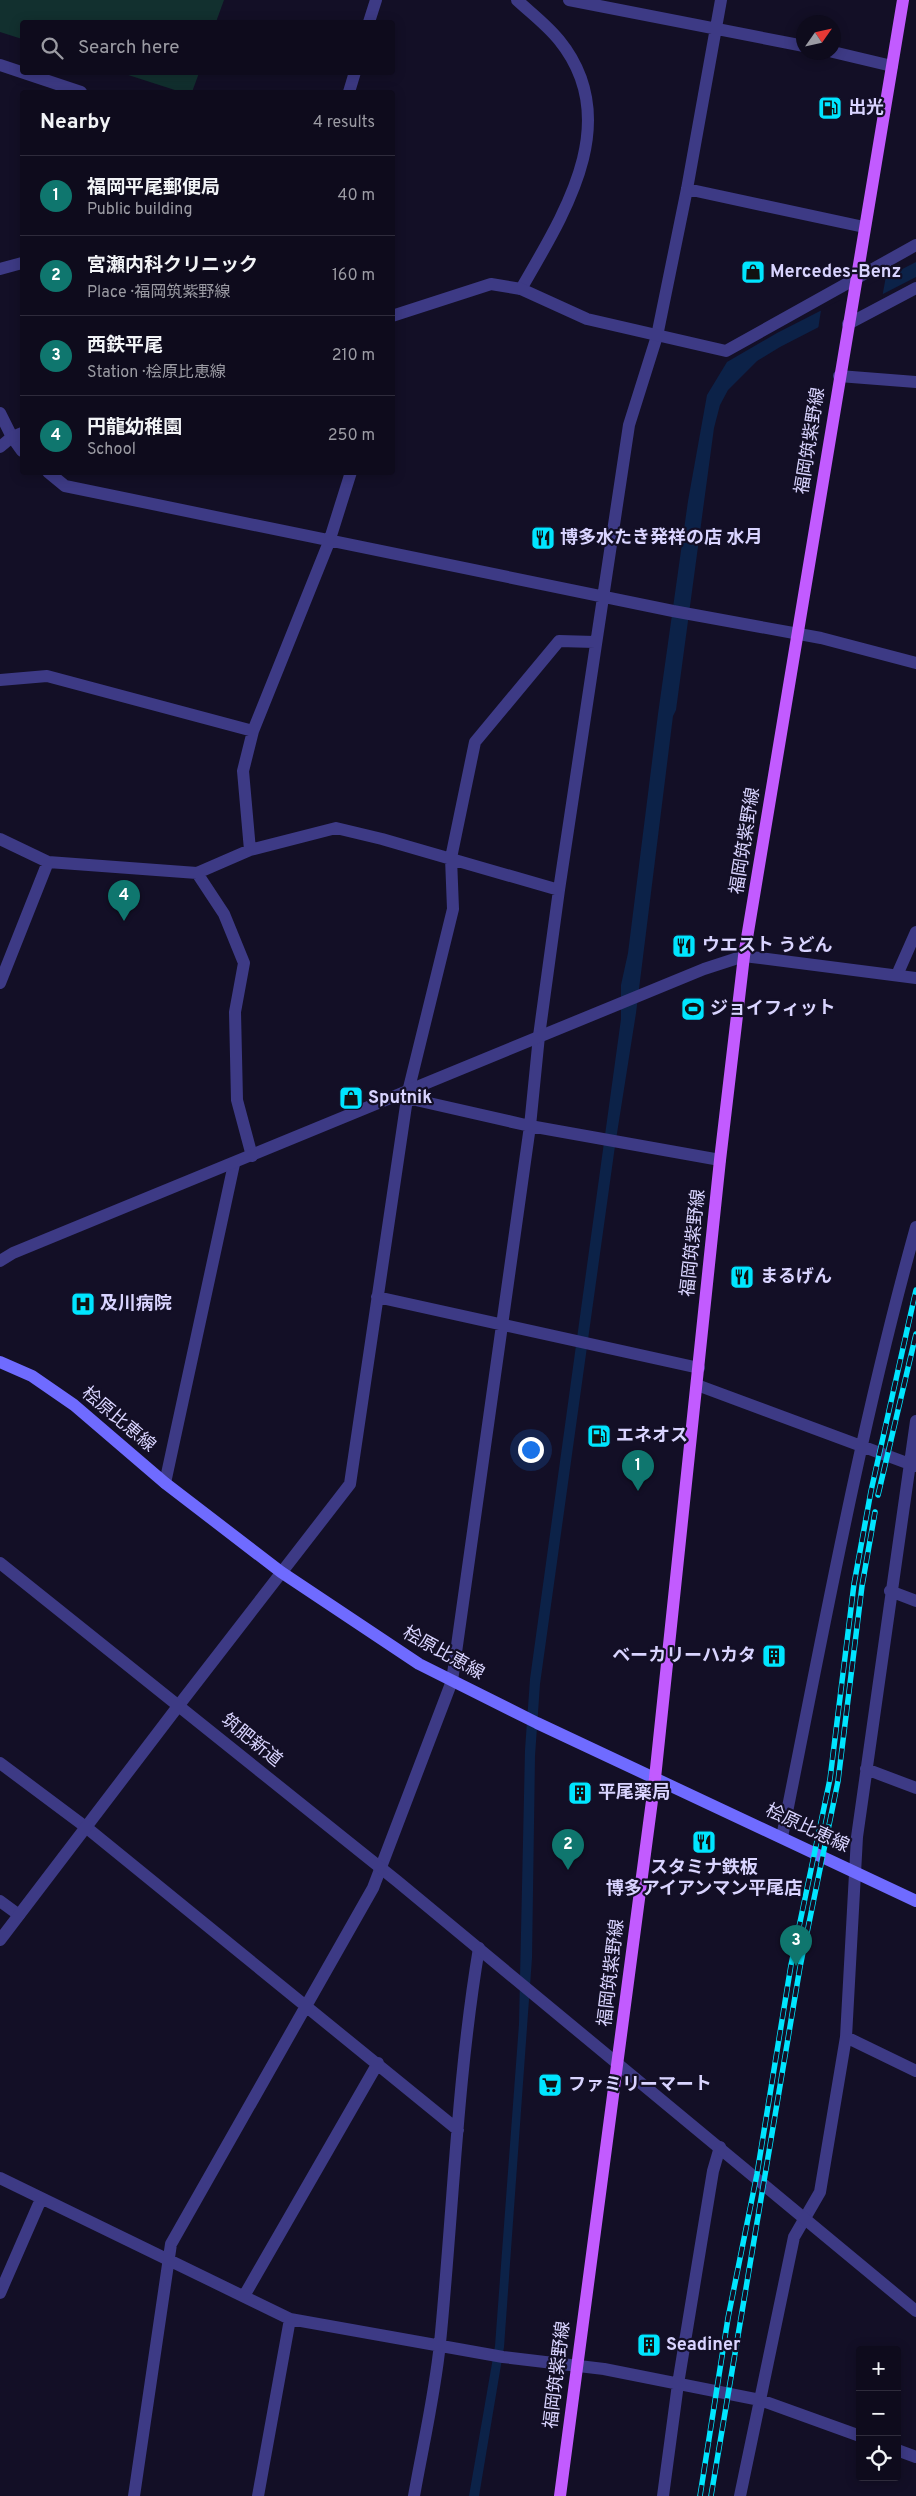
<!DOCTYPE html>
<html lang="en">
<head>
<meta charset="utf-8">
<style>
  body { margin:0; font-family:Overpass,"Noto Sans JP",sans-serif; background:#171425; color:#f1f3f6 }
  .controls { position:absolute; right:15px; bottom:15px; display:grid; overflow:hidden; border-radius:5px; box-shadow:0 2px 12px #0003 }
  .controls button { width:45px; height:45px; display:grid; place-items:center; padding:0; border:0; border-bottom:1px solid #2e2b3b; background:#0e0b1c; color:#f1f3f6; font:25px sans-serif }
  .compass { position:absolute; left:796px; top:15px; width:45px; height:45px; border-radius:50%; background:#0e0b1c; box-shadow:0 2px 12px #0003; rotate:56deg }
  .you { position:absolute; left:530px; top:1449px; width:18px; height:18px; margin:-12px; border:4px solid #fff; border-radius:50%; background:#1a73e8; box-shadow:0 0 0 8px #1a73e833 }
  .badge { display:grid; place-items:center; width:32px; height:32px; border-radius:50%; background:#0f766e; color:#fff; font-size:16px; font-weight:700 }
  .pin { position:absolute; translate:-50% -41px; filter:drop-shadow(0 1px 2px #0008) }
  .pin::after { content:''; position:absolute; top:26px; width:18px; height:15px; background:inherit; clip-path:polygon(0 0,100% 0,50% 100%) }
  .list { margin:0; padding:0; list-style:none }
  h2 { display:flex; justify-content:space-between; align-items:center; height:65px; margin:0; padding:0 20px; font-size:21px }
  h2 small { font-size:16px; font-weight:400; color:#9b9ba3 }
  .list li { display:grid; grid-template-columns:32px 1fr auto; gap:15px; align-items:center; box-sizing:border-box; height:80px; padding:0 20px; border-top:1px solid #2e2b3b }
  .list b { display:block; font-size:19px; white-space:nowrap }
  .list p { margin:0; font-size:16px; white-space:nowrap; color:#9b9ba3 }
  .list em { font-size:16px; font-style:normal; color:#9b9ba3 }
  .icon { flex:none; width:28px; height:28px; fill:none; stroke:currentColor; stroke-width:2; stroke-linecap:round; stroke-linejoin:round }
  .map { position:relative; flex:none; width:916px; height:2496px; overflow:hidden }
  .search { position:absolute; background:#0e0b1c; box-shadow:0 2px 12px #0003; left:20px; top:20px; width:375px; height:55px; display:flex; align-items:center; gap:12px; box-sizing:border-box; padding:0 18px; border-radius:5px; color:#9b9ba3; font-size:19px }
  .panel { position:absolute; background:#0e0b1c; box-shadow:0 2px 12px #0003; left:20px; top:90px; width:375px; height:385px; border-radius:5px }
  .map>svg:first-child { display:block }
  .green { fill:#12302f }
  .water { fill:#0c2248 }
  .pier { fill:#130f26 }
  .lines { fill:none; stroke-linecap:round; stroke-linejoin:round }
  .minor { stroke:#3d3a85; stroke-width:12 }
  .tertiary { stroke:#3d3a85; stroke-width:12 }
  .secondary { stroke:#6f6bff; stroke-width:12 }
  .primary { stroke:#c25bff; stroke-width:12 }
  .rail-casing { stroke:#00e5ff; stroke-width:5.5 }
  .rail { stroke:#130f26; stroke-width:4; stroke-dasharray:11; stroke-linecap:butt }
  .labels { text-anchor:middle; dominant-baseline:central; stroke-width:4.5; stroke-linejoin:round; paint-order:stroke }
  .poi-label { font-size:18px; font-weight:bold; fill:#d9d4ff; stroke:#130f26; text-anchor:start }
  .street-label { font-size:18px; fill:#d9d4ff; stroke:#130f26 }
</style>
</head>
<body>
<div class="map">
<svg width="916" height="2496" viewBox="0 0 916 2496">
  <rect width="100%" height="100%" fill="#130f26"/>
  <path class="green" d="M 0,0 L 224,0 L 216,22 L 22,22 L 22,39 L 0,32 Z
    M 122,73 L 199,73 L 192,92 L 181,92 Z"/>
  <path class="water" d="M 916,262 L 916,277 L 780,347 L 757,361 L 728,390 L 720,405 L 714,428 L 676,710 L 673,716 L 636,1013 L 615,1146 L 540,1684 L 535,1756 L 532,1958 L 504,2347 L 479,2496 L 469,2496 L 495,2346 L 519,2024 L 525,1750 L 530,1679 L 621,1019 L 621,985 L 628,953 L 658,714 L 688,501 L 707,395 L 727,362 L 777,333 Z"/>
  <path class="pier" d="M 886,276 L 882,298 L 818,330 L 821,310 Z"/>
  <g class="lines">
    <path class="minor" d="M 517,0 C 531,13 547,25 559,40 C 625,121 564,214 521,289
      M 569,0 L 804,46
      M 369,22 L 376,0
      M 833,52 L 892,66
      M 0,65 L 81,92
      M 349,92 L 355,72
      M 687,189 L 864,227
      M 0,269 L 22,263
      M 848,324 L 916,288
      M 839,376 L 916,382
      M 0,413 L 12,437 L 22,451
      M 48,472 L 65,486 L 673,611 L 821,638 L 916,663
      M 0,680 L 47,676 L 253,731
      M 0,839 L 48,862 L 197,873 L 250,850 L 336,828 L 382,839 L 559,890
      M 250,850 L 243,771 L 253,731 L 329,542 L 351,472
      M 197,873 L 224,914 L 244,963 L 235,1012 L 237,1100 L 252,1156
      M 897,975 L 916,932
      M 0,983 L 48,862
      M 407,1098 L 530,1126 L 720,1160
      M 377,1297 L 699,1368
      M 697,1385 L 915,1466
      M 165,1483 L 234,1164
      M 890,1591 L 916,1601
      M 179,1705 L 350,1484 L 408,1092 L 453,909 L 451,858 L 475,742 L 559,641 L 595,642
      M 0,1763 L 87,1828 L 458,2130
      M 866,1769 L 916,1788
      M 782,1837 C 823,1633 860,1428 916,1227
      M 0,1901 L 19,1915
      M 846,2037 L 916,2071
      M 0,2178 L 290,2319 L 503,2357 L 604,2369 L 760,2400 L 860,2436
      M 0,2293 L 41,2199
      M 244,2296 L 378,2063
      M 897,2450 L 916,2457
      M 134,2496 L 171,2244 L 373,1888 L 452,1681 L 530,1126 L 539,1036 L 559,890 L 629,425 L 657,336 L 687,189 L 721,0
      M 258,2496 L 290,2319
      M 414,2496 C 423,2445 435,2394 440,2343 C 453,2212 457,2079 479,1948
      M 663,2496 L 678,2384 L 713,2171 L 720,2147
      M 740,2496 L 794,2237 L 820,2192 L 846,2037 L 857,1837 L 916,1421"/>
    <path class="tertiary" d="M 392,316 L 491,284 L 521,289 L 587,319 L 726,351 L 916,245
      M 0,447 L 12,437 L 22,433
      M 0,1261 L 13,1253 L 704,969 L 744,956 L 916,978
      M 0,1563 L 397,1881 L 916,2311
      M 0,1940 L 179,1705"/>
    <path class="secondary" d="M 0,1362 L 32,1376 L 74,1405 L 165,1483 L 281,1572 L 419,1664 L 537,1723 L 916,1901"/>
    <path class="primary" d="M 560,2496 L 655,1778 L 720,1160 L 744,956 L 903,0"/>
    <g class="rail-casing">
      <path id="rail" d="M 878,1495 L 916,1334
        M 700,2496 L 728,2318 L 757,2174 L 791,1965 L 830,1779 L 854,1584 L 871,1491 L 916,1290
        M 711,2496 L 800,1967 L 838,1781 L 862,1586 L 875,1512"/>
    </g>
    <use href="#rail" class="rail"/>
  </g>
  <defs>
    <g id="fuel-square" transform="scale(1.25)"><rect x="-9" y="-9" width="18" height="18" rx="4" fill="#00e5ff" stroke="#130f26"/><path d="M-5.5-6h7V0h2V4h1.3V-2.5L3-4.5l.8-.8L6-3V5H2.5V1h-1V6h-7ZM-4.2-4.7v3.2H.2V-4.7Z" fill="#111"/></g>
    <g id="shop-square" transform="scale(1.25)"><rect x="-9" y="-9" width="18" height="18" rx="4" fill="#00e5ff" stroke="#130f26"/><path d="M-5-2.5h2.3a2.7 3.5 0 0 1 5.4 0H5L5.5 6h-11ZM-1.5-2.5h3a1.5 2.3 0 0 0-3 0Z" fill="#111"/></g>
    <g id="restaurant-square" transform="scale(1.25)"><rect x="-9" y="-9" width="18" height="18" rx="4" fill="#00e5ff" stroke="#130f26"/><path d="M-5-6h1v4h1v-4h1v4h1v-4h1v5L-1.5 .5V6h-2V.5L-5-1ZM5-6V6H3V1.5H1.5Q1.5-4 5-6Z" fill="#111"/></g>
    <g id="stadium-square" transform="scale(1.25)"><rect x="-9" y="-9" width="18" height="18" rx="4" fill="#00e5ff" stroke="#130f26"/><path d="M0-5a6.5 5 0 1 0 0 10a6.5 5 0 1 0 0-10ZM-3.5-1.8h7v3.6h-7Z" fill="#111"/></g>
    <g id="hospital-square" transform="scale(1.25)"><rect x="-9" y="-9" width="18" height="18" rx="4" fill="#00e5ff" stroke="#130f26"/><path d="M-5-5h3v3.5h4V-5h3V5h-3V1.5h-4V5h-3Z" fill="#111"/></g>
    <g id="building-square" transform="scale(1.25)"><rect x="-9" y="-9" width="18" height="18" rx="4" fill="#00e5ff" stroke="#130f26"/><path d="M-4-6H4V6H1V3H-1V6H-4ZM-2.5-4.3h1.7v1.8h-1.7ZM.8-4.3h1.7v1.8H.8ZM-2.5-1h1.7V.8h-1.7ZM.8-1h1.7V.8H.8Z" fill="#111"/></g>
    <g id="supermarket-square" transform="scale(1.25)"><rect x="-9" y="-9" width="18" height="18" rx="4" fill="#00e5ff" stroke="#130f26"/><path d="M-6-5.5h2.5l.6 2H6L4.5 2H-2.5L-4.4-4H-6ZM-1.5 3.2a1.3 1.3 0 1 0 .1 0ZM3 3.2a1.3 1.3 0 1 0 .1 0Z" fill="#111"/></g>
  </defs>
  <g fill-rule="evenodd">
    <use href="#fuel-square" x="830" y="108"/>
    <use href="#shop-square" x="753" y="272"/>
    <use href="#restaurant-square" x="543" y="538"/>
    <use href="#restaurant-square" x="684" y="946"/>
    <use href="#stadium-square" x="693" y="1009"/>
    <use href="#shop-square" x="351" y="1098"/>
    <use href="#restaurant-square" x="742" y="1277"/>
    <use href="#hospital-square" x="83" y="1304"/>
    <use href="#fuel-square" x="599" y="1436"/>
    <use href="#building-square" x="774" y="1656"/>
    <use href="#building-square" x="580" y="1793"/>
    <use href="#restaurant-square" x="704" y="1842"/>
    <use href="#supermarket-square" x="550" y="2085"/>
    <use href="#building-square" x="649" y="2345"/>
  </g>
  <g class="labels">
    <g class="poi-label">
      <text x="848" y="108">出光</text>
      <text x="770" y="272">Mercedes-Benz</text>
      <text x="560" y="538">博多水たき発祥の店 水月</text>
      <text x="702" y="946">ウエスト うどん</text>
      <text x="710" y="1009">ジョイフィット</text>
      <text x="368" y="1098">Sputnik</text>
      <text x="760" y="1277">まるげん</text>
      <text x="100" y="1304">及川病院</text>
      <text x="616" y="1436">エネオス</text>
      <text x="756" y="1656" text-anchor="end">ベーカリーハカタ</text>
      <text x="598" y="1793">平尾薬局</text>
      <text x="704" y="1868" text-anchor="middle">スタミナ鉄板<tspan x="704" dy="21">博多アイアンマン平尾店</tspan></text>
      <text x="568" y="2085">ファミリーマート</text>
      <text x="666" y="2345">Seadiner</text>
    </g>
    <g class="street-label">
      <text transform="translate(811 441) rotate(-81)">福岡筑紫野線</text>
      <text transform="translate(746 841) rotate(-81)">福岡筑紫野線</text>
      <text transform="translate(694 1243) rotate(-84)">福岡筑紫野線</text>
      <text transform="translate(118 1420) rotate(40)">桧原比恵線</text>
      <text transform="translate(443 1654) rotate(29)">桧原比恵線</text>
      <text transform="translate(251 1741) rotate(39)">筑肥新道</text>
      <text transform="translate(807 1829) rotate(25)">桧原比恵線</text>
      <text transform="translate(612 1973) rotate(-83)">福岡筑紫野線</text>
      <text transform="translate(558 2375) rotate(-83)">福岡筑紫野線</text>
    </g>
  </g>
</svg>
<div class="controls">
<button>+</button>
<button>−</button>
<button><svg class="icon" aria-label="locate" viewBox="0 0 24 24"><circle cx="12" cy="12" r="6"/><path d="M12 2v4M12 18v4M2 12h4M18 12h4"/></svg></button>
</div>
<svg class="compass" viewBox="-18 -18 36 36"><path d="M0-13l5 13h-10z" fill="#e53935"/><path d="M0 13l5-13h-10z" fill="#9b9ba3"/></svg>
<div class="you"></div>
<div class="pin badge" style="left:638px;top:1491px">1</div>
<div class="pin badge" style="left:568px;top:1870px">2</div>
<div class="pin badge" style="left:796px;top:1966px">3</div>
<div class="pin badge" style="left:124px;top:921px">4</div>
<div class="search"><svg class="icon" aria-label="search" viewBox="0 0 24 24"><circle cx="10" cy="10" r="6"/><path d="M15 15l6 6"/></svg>Search here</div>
<section class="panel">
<h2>Nearby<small>4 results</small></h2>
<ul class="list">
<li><span class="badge">1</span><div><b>福岡平尾郵便局</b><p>Public building</p></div><em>40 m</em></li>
<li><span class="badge">2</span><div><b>宮瀬内科クリニック</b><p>Place · 福岡筑紫野線</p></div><em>160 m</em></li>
<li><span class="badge">3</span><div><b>西鉄平尾</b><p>Station · 桧原比恵線</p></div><em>210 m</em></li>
<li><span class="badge">4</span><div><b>円龍幼稚園</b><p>School</p></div><em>250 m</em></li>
</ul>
</section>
</div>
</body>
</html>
